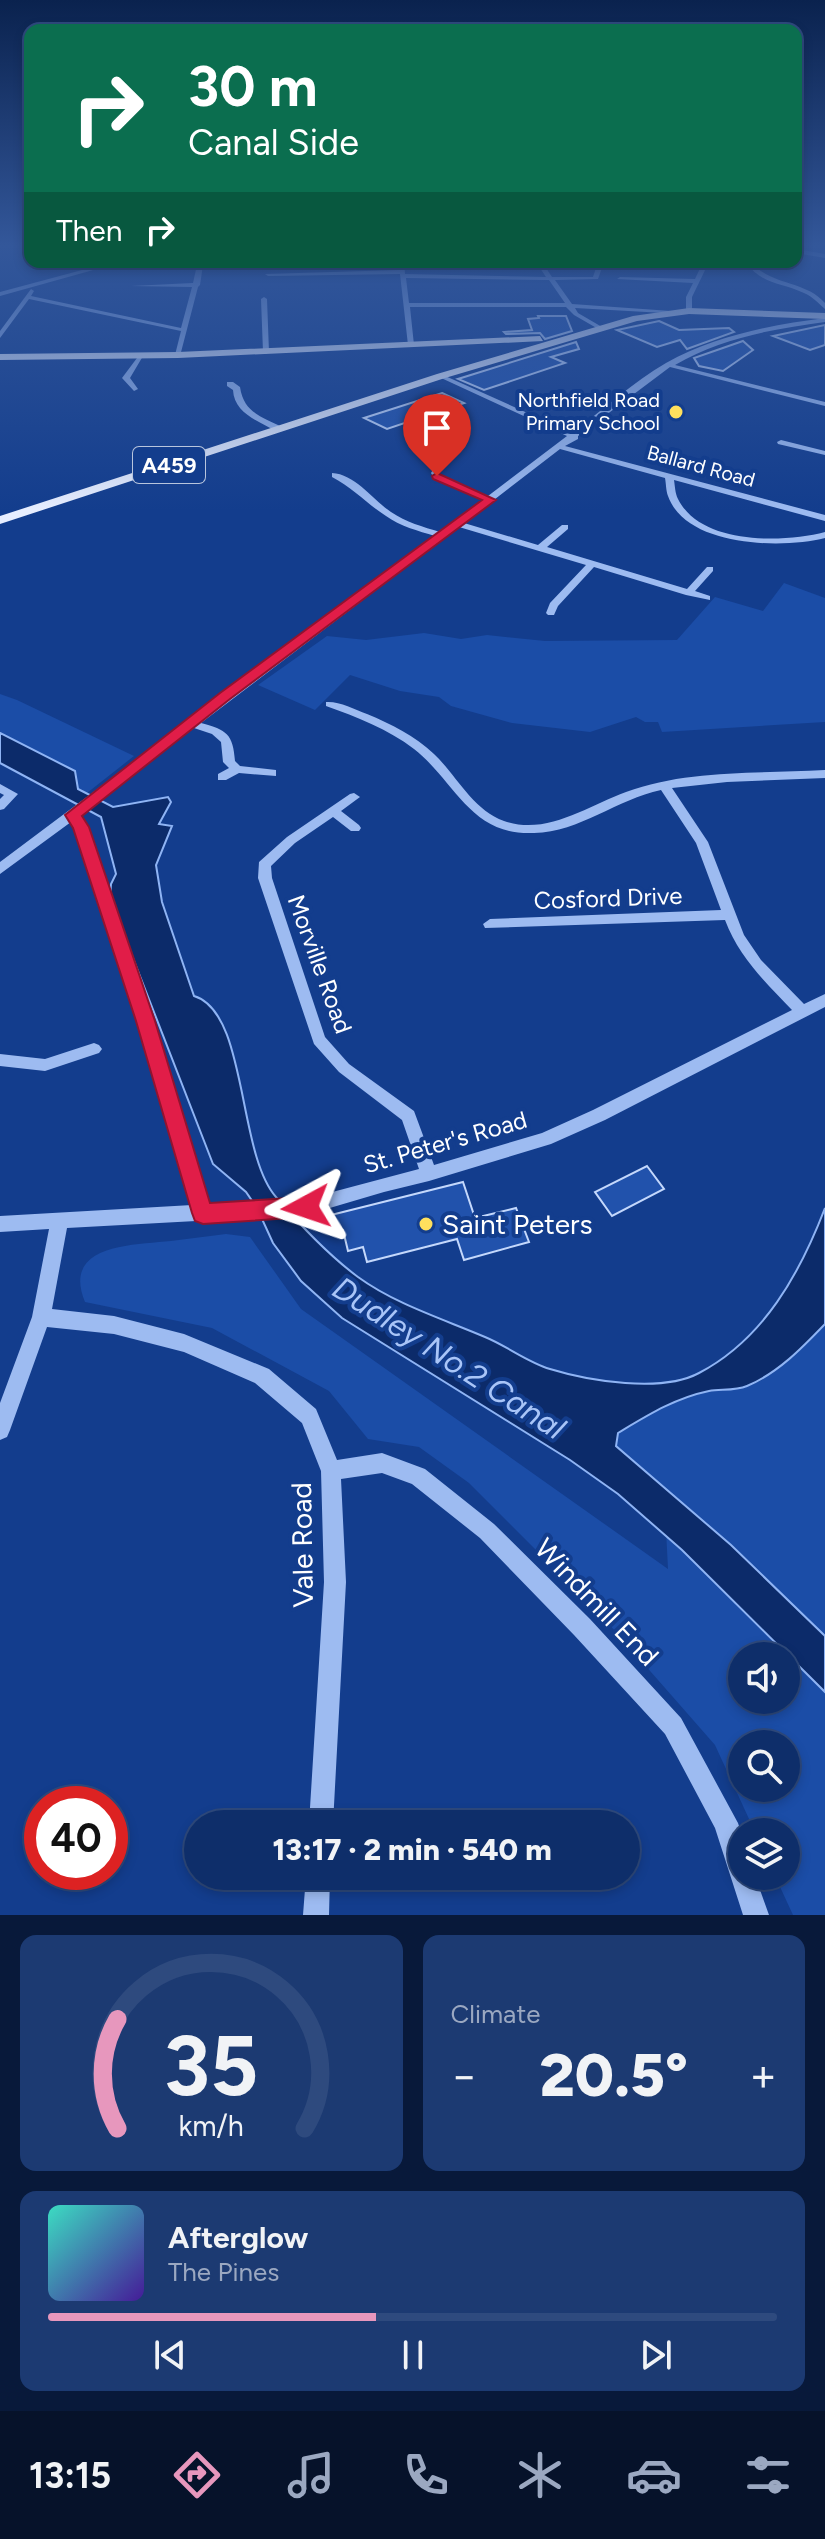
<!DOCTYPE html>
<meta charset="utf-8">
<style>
:root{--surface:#0e2e6a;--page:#1c3a72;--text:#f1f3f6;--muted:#9ba8c1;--line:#2e4a7e;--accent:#e797bd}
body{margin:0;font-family:Figtree,sans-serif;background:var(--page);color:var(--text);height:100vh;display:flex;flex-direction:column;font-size:30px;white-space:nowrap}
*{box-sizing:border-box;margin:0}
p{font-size:26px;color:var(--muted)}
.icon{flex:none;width:44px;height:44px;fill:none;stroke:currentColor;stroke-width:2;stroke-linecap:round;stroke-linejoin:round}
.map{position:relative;height:1915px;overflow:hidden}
.details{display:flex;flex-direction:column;gap:20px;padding:20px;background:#08193a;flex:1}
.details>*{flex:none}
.hud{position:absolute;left:24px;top:24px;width:778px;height:244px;border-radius:16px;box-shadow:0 4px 12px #0003,0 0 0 2px var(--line);background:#0b6e4f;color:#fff;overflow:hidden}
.controls{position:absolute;left:728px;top:1642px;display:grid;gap:16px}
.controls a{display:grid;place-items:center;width:72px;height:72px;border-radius:50%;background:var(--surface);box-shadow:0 4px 12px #0003,0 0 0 2px var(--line);font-size:40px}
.speed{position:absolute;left:24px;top:1786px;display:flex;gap:16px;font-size:40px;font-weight:700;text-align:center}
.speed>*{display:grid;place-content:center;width:104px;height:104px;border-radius:50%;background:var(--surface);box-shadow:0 4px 12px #0003,0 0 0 2px var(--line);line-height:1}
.speed .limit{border:12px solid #d22;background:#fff;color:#111}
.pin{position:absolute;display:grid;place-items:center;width:68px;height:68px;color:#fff;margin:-82px -34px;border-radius:50% 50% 50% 0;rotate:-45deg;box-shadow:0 0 8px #0007}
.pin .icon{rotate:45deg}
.me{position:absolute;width:88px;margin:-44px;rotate:265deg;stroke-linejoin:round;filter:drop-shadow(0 0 6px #0008)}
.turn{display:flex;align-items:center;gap:28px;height:168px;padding:0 32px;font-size:36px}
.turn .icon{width:104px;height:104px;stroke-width:2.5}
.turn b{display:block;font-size:56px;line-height:68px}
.then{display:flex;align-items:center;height:76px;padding:0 32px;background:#0003;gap:16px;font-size:30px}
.big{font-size:60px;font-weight:800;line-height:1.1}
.details .tile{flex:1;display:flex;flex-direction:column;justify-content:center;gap:12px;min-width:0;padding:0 28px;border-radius:16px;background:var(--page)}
.details .dial{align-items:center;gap:0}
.dial svg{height:208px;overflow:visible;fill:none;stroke:var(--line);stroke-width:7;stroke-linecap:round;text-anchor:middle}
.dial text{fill:var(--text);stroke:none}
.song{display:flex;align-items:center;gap:24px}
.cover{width:96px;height:96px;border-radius:12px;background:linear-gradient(135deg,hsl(170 70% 55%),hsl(260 70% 35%))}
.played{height:8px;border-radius:4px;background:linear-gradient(90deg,var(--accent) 45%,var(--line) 45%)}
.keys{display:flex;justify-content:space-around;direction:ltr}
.heat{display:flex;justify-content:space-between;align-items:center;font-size:44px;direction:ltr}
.details .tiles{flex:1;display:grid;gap:20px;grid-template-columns:1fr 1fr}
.tile:last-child{grid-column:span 2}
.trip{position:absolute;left:184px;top:1810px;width:456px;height:80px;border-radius:40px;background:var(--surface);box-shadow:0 4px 12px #0003,0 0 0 2px var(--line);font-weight:800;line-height:80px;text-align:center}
.menu{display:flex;height:128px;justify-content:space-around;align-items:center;background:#06122a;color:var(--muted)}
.menu .icon{width:56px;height:56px}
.menu .on{color:var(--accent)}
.menu b{font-size:36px;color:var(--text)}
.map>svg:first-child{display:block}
</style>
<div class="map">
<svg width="825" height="1915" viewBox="0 0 825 1915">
<rect width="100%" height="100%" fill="#133d8d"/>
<!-- green -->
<path fill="#1b4da7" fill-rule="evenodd" d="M 784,583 L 825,598 L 825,722 L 662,732 L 658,722 L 645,722 L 636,717 L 590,732 L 512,723 L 451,706 L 439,697 L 400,691 L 350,675 L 315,710 L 258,685 L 327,636 L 366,640 L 424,633 L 461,639 L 487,635 L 545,641 L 677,640 L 715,597 L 763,611 Z
M 0,694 L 17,700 L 134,756 L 87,793 L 78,789 L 75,771 L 0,733 Z
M 226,1234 L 250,1237 L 301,1309 L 668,1569 L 664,1490 L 616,1446 L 618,1433 C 648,1415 673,1400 707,1392 C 719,1389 732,1391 743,1388 C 776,1378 803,1348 825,1324 L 825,1915 L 793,1915 L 775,1876 L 786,1876 L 786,1832 L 755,1832 L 715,1745 L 601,1615 L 469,1483 L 419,1447 L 368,1439 L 329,1391 L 212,1328 L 85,1302 C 61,1244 133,1245 171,1241 C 189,1239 208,1236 226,1234 ZM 742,1656 L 786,1656 L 786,1700 L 742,1700 ZM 742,1744 L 786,1744 L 786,1788 L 742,1788 Z"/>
<!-- water -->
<path fill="#0c2b6a" stroke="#8fb4f4" stroke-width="2" d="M 0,733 L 75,771 L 78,789 L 113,807 L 168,797 L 171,802 L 159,824 L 172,826 L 156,865 L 162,902 L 194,996 C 248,1012 237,1153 276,1197 C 301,1226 327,1254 358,1277 C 395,1304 443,1319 485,1337 C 507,1346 527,1362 550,1369 C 589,1381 662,1393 699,1373 C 764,1339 800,1273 825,1208 L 825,1324 C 802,1348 778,1373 747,1386 C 735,1391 721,1389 709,1391 C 675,1398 648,1415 618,1433 L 616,1446 L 731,1545 L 825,1636 L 825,1692 L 682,1550 L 618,1494 L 570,1460 L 342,1318 L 301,1281 L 273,1243 L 257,1208 L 246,1192 L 213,1164 L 110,899 L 111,884 L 116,874 L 101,817 L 0,763 Z"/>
<!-- building -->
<path fill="#2152ac" stroke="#c4d8fc" stroke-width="2" d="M 538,316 L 566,316 L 572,331 L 545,339 L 540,333 L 506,334 L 504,332 L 532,330 L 528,319 L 539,318 Z
M 659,321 L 679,330 L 729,328 L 734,332 L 687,349 L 680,340 L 657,347 L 617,330 Z
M 825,325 L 825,345 L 810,350 L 773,336 Z
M 743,341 L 753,350 L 723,371 L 699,366 L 694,358 Z
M 576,342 L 579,349 L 551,357 L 565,363 L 484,390 L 458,379 Z
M 442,393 L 464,403 L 387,429 L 364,418 Z
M 647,1166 L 664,1189 L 612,1216 L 595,1192 Z
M 463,1182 L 475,1218 L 516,1208 L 529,1242 L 464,1260 L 457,1239 L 367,1262 L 363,1247 L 348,1251 L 343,1230 L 331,1234 L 327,1216 Z"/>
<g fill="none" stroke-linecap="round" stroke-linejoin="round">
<!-- minor -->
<path fill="#9dbbf1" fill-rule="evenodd" d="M 796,249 L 825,254 L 825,258 L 796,253 Z
M 112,262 L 122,262 L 0,296 L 0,292 Z
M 194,262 L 200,262 L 203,265 L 200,285 L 198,287 L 180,356 L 175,355 L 181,331 L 29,299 L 0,338 L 0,331 L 31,289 L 34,291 L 31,296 L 181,328 L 192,287 L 131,286 L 193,283 L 197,265 Z
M 398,262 L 404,262 L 405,274 L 546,277 L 536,262 L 542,262 L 552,277 L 593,277 L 598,262 L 604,262 L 598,279 L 555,280 L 572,304 L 685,312 L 682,314 L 575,308 L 578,313 L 602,327 L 600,330 L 574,315 L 566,307 L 410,307 L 414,345 L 411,347 L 408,345 L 400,274 L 268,276 L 265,274 L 399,270 ZM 406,278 L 549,280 L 565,303 L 409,303 Z
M 703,262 L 709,262 L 692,297 L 692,311 L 689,313 L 686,311 L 686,297 L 693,283 L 617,279 L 620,277 L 695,279 Z
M 745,262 L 751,262 C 771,286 805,280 825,303 L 825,309 C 818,303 813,297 804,293 C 780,282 763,285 745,262 Z
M 264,297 L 267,299 L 269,352 L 266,354 L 263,352 L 261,299 Z
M 825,318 L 825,322 C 773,329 721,338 675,365 L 825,402 L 825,406 L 670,367 L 578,436 L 578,439 L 565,446 L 825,515 L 825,521 L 674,480 C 675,486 675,493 678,499 C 701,545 783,543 825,532 L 825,538 C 782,549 686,547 668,496 C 666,491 666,483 665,478 L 560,449 L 464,523 L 538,545 L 562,525 L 568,525 L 568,529 L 547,547 L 687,589 L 707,567 L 713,567 L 713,571 L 695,591 L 710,596 L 710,600 L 686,595 L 594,567 L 558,606 L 554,615 L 548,615 L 546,613 L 550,603 L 586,565 L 459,527 L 201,723 C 227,730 233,734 235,761 L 240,766 L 276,770 L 276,776 L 239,773 L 226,780 L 218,780 L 218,774 L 229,768 L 223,762 L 221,742 L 212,734 L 194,728 L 79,815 L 87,827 L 153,1021 L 209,1205 L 306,1199 L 419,1169 L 402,1120 L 339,1072 L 314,1044 L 258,878 L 259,862 L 287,837 L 350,794 L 354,793 L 360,797 L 341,811 L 359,825 L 361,828 L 359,831 L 351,831 L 333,817 L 295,843 L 271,866 L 272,878 L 325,1037 L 349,1064 L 414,1111 L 434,1165 L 542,1133 L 593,1110 L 792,1010 C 765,982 739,957 725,920 L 485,928 L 483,924 L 490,919 L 721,910 L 696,843 L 661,790 C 617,799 580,832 534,833 C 470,836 456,782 414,749 C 388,729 357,717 326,706 L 326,702 C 339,701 354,709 367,714 C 391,724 415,736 434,754 C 457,776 473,810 504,821 C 547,836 587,806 626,792 C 688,769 759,774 825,770 L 825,778 L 727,782 L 672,788 L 708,842 L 744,935 L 761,960 L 804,1004 L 825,994 L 825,1007 L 605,1120 L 551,1144 L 429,1181 L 384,1192 L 306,1215 L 67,1228 L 52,1309 L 114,1316 L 184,1334 L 269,1369 L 316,1409 L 337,1460 L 382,1453 L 425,1469 L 494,1524 L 590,1619 L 681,1718 L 738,1823 L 742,1835 L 742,1876 L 755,1876 L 769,1915 L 743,1915 L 715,1828 L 665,1734 L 574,1635 L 480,1538 L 412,1484 L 382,1473 L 341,1479 L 346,1582 L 333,1824 L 309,1824 L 324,1582 L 321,1471 L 302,1423 L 255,1383 L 184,1352 L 114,1334 L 47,1327 L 10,1430 L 7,1437 L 0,1440 L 0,1403 L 32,1317 L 49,1229 L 0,1232 L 0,1216 L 192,1205 L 139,1021 L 75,827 L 71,822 L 0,874 L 0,862 L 435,536 C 418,531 400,526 386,516 C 367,504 352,487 332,477 L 332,473 C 355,474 373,500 391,512 C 406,522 423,527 440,532 L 483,500 L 434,478 L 431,473 L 434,468 L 440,468 L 440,474 L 488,496 L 567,436 L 439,377 L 439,375 L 443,375 L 572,433 C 603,410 633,382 666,363 C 715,336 770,325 825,318 Z
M 140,354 L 143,356 L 130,378 L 138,389 L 134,391 L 122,378 Z
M 227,382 L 233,382 L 240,387 C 244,413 261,416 282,427 L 282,431 L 276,431 C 258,421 234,413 233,390 L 227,386 Z
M 781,440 L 825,451 L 825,455 L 778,444 L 777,442 Z
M 0,784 L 18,794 L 4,809 L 0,810 L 0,799 L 4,795 L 0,793 Z
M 94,1043 L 99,1045 L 102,1049 L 99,1053 L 45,1071 L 0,1066 L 0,1054 L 45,1059 Z
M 306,1876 L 330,1876 L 329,1915 L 303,1915 Z"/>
<!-- major -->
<path fill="#e7eeff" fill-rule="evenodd" d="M 689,308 L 825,313 L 825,319 L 689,314 L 637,321 L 445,378 L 0,524 L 0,516 L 437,374 L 633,316 Z
M 540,336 L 543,341 L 178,358 L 0,360 L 0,354 L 178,352 Z"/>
</g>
<!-- sky -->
<linearGradient id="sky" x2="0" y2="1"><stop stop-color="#0a224e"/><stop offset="0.48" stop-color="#33579a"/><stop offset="1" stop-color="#33579a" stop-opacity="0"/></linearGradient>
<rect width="825" height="511" fill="url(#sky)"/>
<!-- route -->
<path fill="#e11d48" stroke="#92132f" stroke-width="2" d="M 437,473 L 496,500 L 230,699 L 82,816 L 89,827 L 155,1021 L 210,1203 L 306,1197 L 314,1200 L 317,1207 L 314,1214 L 306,1217 L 203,1224 L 195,1221 L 192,1213 L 136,1021 L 73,828 L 65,815 L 220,693 L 482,500 L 433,479 L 432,476 Z"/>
<!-- markers -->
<g fill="#ffe05d" stroke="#133d8d" stroke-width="3">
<circle cx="676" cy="412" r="8"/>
<circle cx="426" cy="1224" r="8"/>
</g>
<g text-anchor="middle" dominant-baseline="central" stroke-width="8" stroke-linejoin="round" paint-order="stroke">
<!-- far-poi labels -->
<g font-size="20" fill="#fff" stroke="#133d8d" text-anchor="end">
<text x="660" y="400">Northfield Road<tspan x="660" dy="23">Primary School</tspan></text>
</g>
<!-- far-street labels -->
<g font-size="20" fill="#fff" stroke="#133d8d">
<text transform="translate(701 466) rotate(15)">Ballard Road</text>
</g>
<!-- shield labels -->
<rect fill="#133d8d" stroke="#b8c5dd" stroke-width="2" x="133" y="447" width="72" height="36" rx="6"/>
<g font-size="22" font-weight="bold" fill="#fff">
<text x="169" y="465">A459</text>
</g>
<!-- street labels -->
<g font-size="24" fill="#fff" stroke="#133d8d">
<text transform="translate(608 898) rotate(-2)">Cosford Drive</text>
<text transform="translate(320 964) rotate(70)">Morville Road</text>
<text transform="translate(445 1142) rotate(-16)">St. Peter's Road</text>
</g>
<!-- near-poi labels -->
<g font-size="28" fill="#fff" stroke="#133d8d" text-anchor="start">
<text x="442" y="1224">Saint Peters</text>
</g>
<!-- near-street labels -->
<g font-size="28" fill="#fff" stroke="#133d8d">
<text transform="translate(302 1545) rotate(-91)">Vale Road</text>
<text transform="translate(597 1602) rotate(46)">Windmill End</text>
</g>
<!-- near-water labels -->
<g font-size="32" font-style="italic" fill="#a9c5f8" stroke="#133d8d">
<text transform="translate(449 1358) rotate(33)">Dudley No.2 Canal</text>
</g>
</g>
</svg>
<div class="controls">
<a><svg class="icon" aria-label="sound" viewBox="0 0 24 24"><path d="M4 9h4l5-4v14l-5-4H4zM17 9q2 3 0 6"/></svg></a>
<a><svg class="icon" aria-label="search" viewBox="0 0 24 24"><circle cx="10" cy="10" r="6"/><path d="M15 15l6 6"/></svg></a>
<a><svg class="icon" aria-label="layers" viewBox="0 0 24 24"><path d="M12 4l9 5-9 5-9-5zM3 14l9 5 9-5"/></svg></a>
</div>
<div class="speed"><div class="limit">40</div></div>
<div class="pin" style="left:437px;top:476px;background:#d93025"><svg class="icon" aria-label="arrive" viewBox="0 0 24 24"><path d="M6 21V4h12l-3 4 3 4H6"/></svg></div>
<svg class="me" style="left:306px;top:1207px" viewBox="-20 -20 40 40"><path d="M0-17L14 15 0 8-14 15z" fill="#e11d48" stroke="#fff" stroke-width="4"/></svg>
<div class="trip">13:17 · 2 min · 540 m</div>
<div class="hud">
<div class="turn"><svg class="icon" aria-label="right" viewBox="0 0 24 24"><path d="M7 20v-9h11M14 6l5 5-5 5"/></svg><div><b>30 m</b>Canal Side</div></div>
<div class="then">Then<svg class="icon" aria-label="right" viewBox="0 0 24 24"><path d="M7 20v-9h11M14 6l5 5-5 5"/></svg></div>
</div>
</div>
<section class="details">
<div class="tiles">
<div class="tile dial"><svg viewBox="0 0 100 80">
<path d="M14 69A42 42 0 1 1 86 69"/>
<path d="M14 69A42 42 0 0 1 14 27" stroke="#e797bd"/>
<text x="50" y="56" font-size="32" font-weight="700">35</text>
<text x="50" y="72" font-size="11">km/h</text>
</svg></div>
<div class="tile"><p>Climate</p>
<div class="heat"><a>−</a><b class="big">20.5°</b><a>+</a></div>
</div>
<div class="tile">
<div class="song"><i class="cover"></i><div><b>Afterglow</b><p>The Pines</p></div></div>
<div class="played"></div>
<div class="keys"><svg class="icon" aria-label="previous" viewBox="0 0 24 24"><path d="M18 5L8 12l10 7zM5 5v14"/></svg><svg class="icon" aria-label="pause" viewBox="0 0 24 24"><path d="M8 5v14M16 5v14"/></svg><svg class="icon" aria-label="next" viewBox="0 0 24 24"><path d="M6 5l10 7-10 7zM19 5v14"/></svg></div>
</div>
</div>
</section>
<nav class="menu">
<b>13:15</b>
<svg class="icon on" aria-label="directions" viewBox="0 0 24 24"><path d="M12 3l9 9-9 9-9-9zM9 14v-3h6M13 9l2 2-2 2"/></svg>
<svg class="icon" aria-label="music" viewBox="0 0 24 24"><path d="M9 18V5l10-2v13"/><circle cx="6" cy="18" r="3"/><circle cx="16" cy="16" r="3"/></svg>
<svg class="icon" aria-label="phone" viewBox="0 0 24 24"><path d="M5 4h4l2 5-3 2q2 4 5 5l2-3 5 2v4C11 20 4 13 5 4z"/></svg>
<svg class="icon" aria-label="climate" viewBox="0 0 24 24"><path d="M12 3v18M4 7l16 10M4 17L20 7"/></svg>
<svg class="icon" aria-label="car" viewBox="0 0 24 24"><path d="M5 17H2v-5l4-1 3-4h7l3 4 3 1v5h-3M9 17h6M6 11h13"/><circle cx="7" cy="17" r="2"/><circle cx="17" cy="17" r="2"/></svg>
<svg class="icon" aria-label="filters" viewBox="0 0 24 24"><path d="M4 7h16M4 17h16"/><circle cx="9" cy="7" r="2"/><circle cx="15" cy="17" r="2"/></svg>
</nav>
